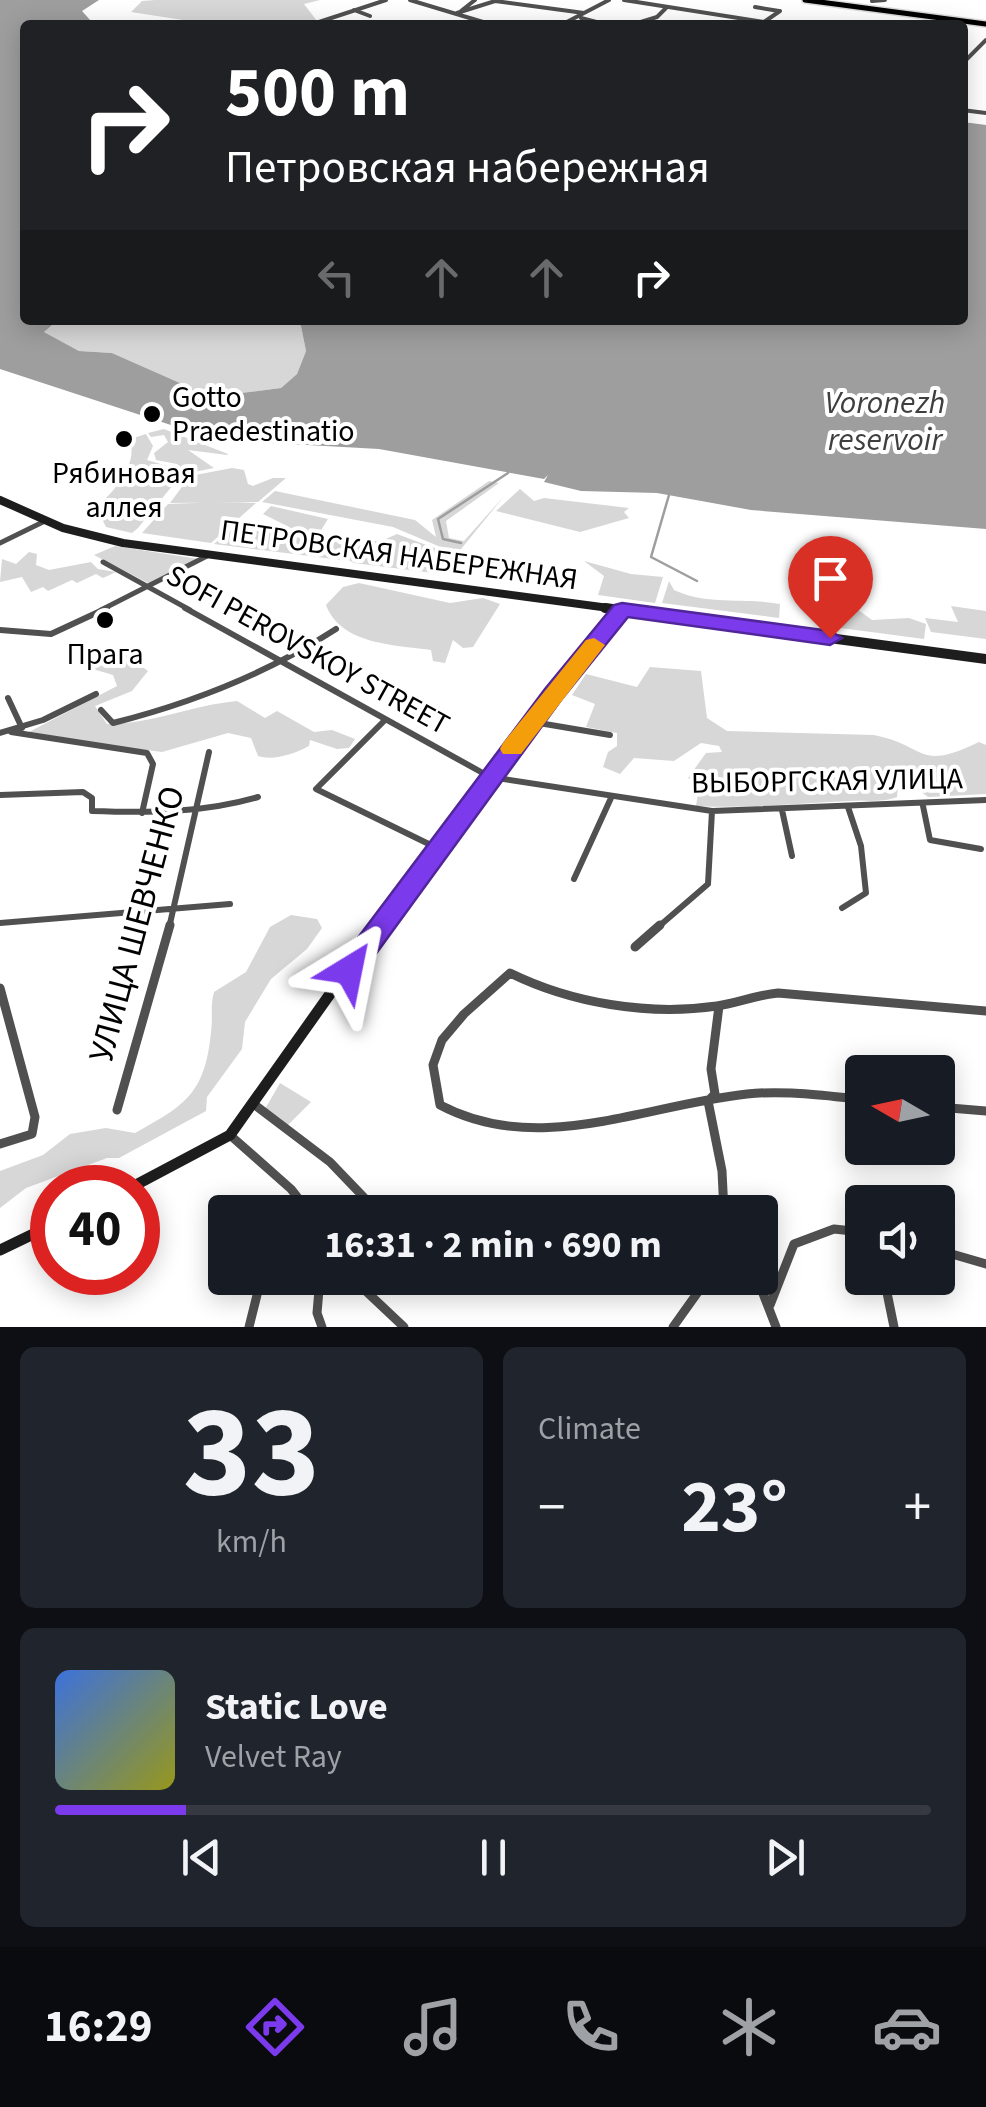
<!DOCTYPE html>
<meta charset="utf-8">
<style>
:root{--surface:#171b24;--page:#20242c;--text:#f1f3f6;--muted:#9ea1a6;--line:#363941;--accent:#7c3aed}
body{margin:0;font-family:"Source Sans 3",sans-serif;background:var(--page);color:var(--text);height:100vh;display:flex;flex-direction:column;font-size:38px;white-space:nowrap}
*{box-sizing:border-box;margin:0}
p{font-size:32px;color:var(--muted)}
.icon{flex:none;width:55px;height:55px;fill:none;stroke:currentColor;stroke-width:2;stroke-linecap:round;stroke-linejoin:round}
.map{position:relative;height:1327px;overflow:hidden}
.side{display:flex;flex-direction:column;gap:20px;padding:20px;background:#0d0f14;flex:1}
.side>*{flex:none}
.top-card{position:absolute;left:20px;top:20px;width:948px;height:305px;border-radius:10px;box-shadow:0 5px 25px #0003;background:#202124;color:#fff;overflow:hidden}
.needle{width:65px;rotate:279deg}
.controls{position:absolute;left:845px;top:1055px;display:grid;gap:20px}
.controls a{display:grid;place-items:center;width:110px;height:110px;border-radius:10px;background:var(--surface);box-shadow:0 5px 25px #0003;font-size:50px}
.speed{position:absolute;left:30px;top:1165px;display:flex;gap:20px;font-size:50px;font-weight:700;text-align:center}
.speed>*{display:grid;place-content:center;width:130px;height:130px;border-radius:50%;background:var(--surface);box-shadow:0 5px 25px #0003;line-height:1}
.speed .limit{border:15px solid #d22;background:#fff;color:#111}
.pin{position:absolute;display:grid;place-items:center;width:85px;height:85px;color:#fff;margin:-102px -42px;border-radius:50% 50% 50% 0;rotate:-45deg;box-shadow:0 0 10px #0007}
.pin .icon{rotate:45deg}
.me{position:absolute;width:110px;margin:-55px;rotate:35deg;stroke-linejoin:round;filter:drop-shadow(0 0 8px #0008)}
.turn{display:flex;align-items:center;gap:35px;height:210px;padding:0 40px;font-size:45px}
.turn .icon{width:130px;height:130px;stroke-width:2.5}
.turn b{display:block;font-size:70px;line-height:85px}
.lanes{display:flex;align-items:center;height:95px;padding:0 40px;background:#0003;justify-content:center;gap:50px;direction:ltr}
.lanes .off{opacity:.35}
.big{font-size:75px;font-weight:700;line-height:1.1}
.side .tile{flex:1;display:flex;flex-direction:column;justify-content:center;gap:15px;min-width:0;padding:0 35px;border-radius:15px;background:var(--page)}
.side .dial{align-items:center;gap:0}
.dial b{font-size:130px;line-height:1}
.song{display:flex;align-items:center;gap:30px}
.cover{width:120px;height:120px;border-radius:15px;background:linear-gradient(135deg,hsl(220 70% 55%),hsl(60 70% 35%))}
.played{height:10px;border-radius:5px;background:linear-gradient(90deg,var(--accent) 15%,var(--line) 15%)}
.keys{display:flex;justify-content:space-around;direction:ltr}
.heat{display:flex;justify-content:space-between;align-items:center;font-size:55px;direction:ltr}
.side .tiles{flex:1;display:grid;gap:20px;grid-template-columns:1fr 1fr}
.tile:last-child{grid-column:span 2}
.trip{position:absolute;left:208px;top:1195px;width:570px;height:100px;border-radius:10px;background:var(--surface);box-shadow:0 5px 25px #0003;font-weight:700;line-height:100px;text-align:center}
.tab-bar{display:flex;height:160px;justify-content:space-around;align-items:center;background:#090b0e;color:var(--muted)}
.tab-bar .icon{width:70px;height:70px}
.tab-bar .on{color:var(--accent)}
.tab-bar b{font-size:45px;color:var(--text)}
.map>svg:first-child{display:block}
</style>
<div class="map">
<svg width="986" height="1327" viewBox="0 0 986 1327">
<rect width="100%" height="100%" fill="#fff"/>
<!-- green -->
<path fill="#d7d7d7" d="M 155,0 L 320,0 L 304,4 L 317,21 L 305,25 L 183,20 L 131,12 L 142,1 Z
M 58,320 L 294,320 L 301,326 L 306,351 L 297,374 L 281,388 L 241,393 L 198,391 L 112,353 L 79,351 L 44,332 Z
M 164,429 L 228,454 L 227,455 L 188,450 L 214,468 L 189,473 L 177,464 L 156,460 L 154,453 L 168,442 L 164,435 L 151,437 L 148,433 Z
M 146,434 L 153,446 L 147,460 L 177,469 L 174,472 L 181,475 L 138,528 L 132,533 L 106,527 L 96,507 C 115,491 138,465 130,439 Z
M 232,468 L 244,470 L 248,484 L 253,486 L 273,478 L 286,478 L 258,502 L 170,503 L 190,476 Z
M 489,481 L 499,483 L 446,521 L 449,538 L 464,541 L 505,495 L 457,554 L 393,527 L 262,502 L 275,491 L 415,520 L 436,537 L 432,520 Z
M 520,489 L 534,501 L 544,498 L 629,508 L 624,512 L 629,518 L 580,532 L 496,511 Z
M 222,502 L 256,503 L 211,543 L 142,533 L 168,504 Z
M 271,506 L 328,519 L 315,540 L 263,514 Z
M 255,525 L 275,525 L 341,560 L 214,544 L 231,530 Z
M 397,534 L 456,556 L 441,574 L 354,563 L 330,550 L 332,541 L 381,541 Z
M 115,546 L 199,559 L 150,584 L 94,555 Z
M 29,552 L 37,554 L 36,565 L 49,570 L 91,562 L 98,569 L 116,572 L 103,578 L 96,574 L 77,583 L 72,580 L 48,591 L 43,587 L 31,592 L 22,577 L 0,582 L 2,559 L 16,564 Z
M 584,561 L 631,574 L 663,577 L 655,603 L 598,595 L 604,576 Z
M 669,581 L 674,590 C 708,606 743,597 780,604 L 779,618 L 662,603 Z
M 359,583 L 450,603 L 483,598 L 500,604 L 473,647 L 463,648 L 453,640 L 445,663 L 433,661 L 431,650 C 396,645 341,645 326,605 L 343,587 Z
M 833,602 L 850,604 L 872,620 L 909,618 L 926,624 L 924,639 L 833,627 Z
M 951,606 L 986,611 L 986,639 L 931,632 L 925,618 L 958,622 Z
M 80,645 L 111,659 L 122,652 L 148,671 L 132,691 L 95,706 L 107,724 C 152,724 193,705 237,701 L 265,718 L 277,711 L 314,732 L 332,730 L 355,739 L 349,748 L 337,749 L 310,740 L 309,746 C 294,754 273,761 258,756 L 251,738 L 228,733 L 162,752 L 34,736 L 29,732 L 117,686 L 113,675 L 96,670 L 90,657 L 75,647 Z
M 650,667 L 701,671 L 707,718 L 727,731 L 874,735 C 928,746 917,772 979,742 L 986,745 L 986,794 L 928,797 L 916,788 L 898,786 L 897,797 C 880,803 869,800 851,801 C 799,803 748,809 696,806 L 699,786 L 688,778 L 706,753 L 722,752 L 719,746 L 701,743 L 674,761 L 634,758 L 620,774 L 603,767 L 608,752 L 617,746 L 617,733 L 586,727 L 595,704 L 572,695 L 586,674 L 637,687 Z
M 291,915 L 317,919 L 322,928 L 307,949 L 271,979 L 245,1022 L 242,1049 L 207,1097 L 206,1111 L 119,1158 L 107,1158 L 26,1188 L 0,1208 L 0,1171 L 43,1155 L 70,1134 L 106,1128 L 135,1133 C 186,1105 205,1093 211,1032 C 213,1018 210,1006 214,992 L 246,972 L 270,927 Z
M 280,1083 L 311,1102 L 288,1125 L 265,1109 Z"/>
<!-- water -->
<path fill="#9e9e9e" d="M 0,0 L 99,0 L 82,11 L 91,21 L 120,25 L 25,25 L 25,320 L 58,320 L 44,332 L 79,351 L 112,353 L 198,391 L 241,393 L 281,388 L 297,374 L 306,351 L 301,326 L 294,320 L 962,320 L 963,122 L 986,125 L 986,529 L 751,510 L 657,493 L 581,491 L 544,482 L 548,475 L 544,479 L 379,449 L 254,442 L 180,428 L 0,369 Z"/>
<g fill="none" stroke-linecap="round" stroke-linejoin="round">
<!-- stream -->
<path stroke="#9e9e9e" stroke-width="2.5" d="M 669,495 L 651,557 L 697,581
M 461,543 L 443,539 L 438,519 L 508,473"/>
<defs>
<path id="primary" d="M 805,0 L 986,24"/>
</defs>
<!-- primary casing -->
<use href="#primary" stroke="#dbdbdb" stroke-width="8"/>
<!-- street-far3 -->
<path stroke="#505050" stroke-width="4" d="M 410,0 L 493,25
M 624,0 L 764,22 L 780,11
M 872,1 L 885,0
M 755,7 L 779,11
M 354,10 L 370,16
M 461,11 L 475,0
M 457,13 L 495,1 L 584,13
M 581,18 L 608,25
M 322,25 L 316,23 L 386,0
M 561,25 L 609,0
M 631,25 L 657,17 L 666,8
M 962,64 L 986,40
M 962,110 L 986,113"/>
<!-- street-far2 -->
<path stroke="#505050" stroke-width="5" d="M 0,543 L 45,521
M 103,562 L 190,610
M 101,610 L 209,555"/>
<!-- street-far1 -->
<path stroke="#505050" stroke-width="6" d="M 185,608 L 490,777 L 712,811 L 986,800
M 0,630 L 51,634 L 107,608
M 8,698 L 22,728
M 101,710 L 113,723 C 192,703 268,673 336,629
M 384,721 L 316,789 L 437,848
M 533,722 L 610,735
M 11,732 L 147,753 L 153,764 L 142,813
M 0,733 L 43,720 L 96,694
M 0,795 L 83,792 L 92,798 L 92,811 C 149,813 203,813 258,797
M 923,806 L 930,840 L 981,849
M 782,810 L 792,856
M 574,879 L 611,798
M 842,908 L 866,893 L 861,846 L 848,807
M 0,923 L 230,904
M 169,928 L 209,752
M 657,928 L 708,884 L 712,811"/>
<!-- street -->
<path stroke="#505050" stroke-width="9" d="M 635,947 L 660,925
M 0,988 L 35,1117 L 32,1134 L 0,1144
M 719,1006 L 711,1069 L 715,1094 L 708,1101 L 722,1171 L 724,1212
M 862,1099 C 824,1096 785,1090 747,1094 C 644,1105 538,1157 440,1105 L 433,1065 L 442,1040 L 464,1014 L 510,973 C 571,1003 648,1016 717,1006 C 738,1003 756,995 778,993 L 986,1011
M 255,1105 L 330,1162 L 378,1212
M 938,1107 L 986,1111
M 117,1110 L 170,925
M 231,1136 L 291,1189 L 309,1212
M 938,1250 L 986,1264
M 320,1278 L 317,1313 L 322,1327
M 352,1278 L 404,1327
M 757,1278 L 776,1327
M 884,1278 L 894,1327
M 770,1305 L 794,1244 L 834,1229 L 862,1232
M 249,1327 L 257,1295
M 673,1327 L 708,1278"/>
<!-- secondary-far2 -->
<path stroke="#1d1d1d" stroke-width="8" d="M 0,500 L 63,528 L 123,543 L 624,610"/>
<!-- secondary-far1 -->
<path stroke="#1d1d1d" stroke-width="10" d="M 605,608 L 986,659
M 378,928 L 622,610"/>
<!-- secondary -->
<path stroke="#1d1d1d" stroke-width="11" d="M 130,1188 L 230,1135 L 379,925
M 0,1250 L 52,1225"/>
<!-- primary -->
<use href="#primary" stroke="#000" stroke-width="5"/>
</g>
<!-- route -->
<path fill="#7c3aed" stroke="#51269a" stroke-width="2.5" d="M 622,603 L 830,631 L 842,638 L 830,645 L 628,617 L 561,700 L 359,977 L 339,977 L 335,970 L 339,963 L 545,689 L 614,605 Z"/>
<!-- slow -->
<path fill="#f59e0b" d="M 594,638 L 605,645 L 521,754 L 503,754 L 500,749 L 503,743 L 586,640 Z"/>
<!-- markers -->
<g fill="#000" stroke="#fff" stroke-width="4">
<circle cx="152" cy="414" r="10"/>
<circle cx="124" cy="439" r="10"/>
<circle cx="105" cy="620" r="10"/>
</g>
<g text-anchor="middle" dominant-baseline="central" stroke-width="8" stroke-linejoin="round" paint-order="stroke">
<!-- poi labels -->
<g font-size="30" fill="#000" stroke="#fff">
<text x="172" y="397" text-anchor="start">Gotto<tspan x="172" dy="34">Praedestinatio</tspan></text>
<text x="124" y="473">Рябиновая<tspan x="124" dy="34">аллея</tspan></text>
<text x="105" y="654">Прага</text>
</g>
<!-- street labels -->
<g font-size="30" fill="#000" stroke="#fff">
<text transform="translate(399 555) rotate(8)">ПЕТРОВСКАЯ НАБЕРЕЖНАЯ</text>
<text transform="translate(308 650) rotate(29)">SOFI PEROVSKOY STREET</text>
<text transform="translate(827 781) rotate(-1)">ВЫБОРГСКАЯ УЛИЦА</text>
</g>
<!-- water labels -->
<g font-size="32" font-style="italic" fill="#3f3f3f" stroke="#fff">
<text x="885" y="403">Voronezh<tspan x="885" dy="37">reservoir</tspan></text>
</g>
<!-- near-street labels -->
<g font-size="35" fill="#000" stroke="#fff">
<text transform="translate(137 924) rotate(-75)">УЛИЦА ШЕВЧЕНКО</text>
</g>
</g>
</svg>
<div class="controls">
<a><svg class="needle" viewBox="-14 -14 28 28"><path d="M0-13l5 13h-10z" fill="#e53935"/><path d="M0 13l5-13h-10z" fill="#9ea1a6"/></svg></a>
<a><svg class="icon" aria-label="sound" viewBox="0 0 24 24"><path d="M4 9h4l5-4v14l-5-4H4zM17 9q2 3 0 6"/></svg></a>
</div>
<div class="speed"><div class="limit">40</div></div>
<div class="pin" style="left:830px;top:638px;background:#d93025"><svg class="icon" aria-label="arrive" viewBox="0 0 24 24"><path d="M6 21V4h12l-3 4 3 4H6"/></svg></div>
<svg class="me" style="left:349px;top:970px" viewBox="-20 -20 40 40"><path d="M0-17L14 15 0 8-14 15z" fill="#7c3aed" stroke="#fff" stroke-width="4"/></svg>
<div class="trip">16:31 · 2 min · 690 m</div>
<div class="top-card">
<div class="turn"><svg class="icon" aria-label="right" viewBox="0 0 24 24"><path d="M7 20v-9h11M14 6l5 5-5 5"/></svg><div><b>500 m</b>Петровская набережная</div></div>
<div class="lanes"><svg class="icon off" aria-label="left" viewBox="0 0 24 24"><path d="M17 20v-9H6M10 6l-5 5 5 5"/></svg><svg class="icon off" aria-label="ahead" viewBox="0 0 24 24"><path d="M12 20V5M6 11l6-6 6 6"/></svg><svg class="icon off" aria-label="ahead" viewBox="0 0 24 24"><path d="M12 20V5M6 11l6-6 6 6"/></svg><svg class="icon" aria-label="right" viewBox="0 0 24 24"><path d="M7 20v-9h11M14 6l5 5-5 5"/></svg></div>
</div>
</div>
<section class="side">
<div class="tiles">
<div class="tile dial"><b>33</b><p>km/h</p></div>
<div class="tile"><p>Climate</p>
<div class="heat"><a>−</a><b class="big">23°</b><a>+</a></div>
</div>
<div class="tile">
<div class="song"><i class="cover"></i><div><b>Static Love</b><p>Velvet Ray</p></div></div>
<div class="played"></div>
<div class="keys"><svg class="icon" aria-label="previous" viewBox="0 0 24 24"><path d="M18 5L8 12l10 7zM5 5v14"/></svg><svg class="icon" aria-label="pause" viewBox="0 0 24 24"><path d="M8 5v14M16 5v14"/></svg><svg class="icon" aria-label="next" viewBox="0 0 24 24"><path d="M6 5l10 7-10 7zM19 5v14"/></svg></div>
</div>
</div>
</section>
<nav class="tab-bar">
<b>16:29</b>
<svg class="icon on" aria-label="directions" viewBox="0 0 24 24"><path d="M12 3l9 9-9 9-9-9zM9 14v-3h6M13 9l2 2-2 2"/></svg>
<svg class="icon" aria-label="music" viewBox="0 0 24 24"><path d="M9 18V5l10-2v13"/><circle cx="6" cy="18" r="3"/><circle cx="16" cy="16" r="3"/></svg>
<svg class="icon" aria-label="phone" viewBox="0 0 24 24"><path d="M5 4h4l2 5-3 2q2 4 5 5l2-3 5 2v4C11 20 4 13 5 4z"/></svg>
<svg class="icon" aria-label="climate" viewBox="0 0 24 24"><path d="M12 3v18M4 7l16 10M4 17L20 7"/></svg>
<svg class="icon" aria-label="car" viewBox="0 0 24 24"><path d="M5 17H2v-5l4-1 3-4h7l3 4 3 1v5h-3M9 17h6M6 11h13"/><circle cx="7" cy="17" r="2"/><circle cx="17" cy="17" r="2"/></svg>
</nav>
